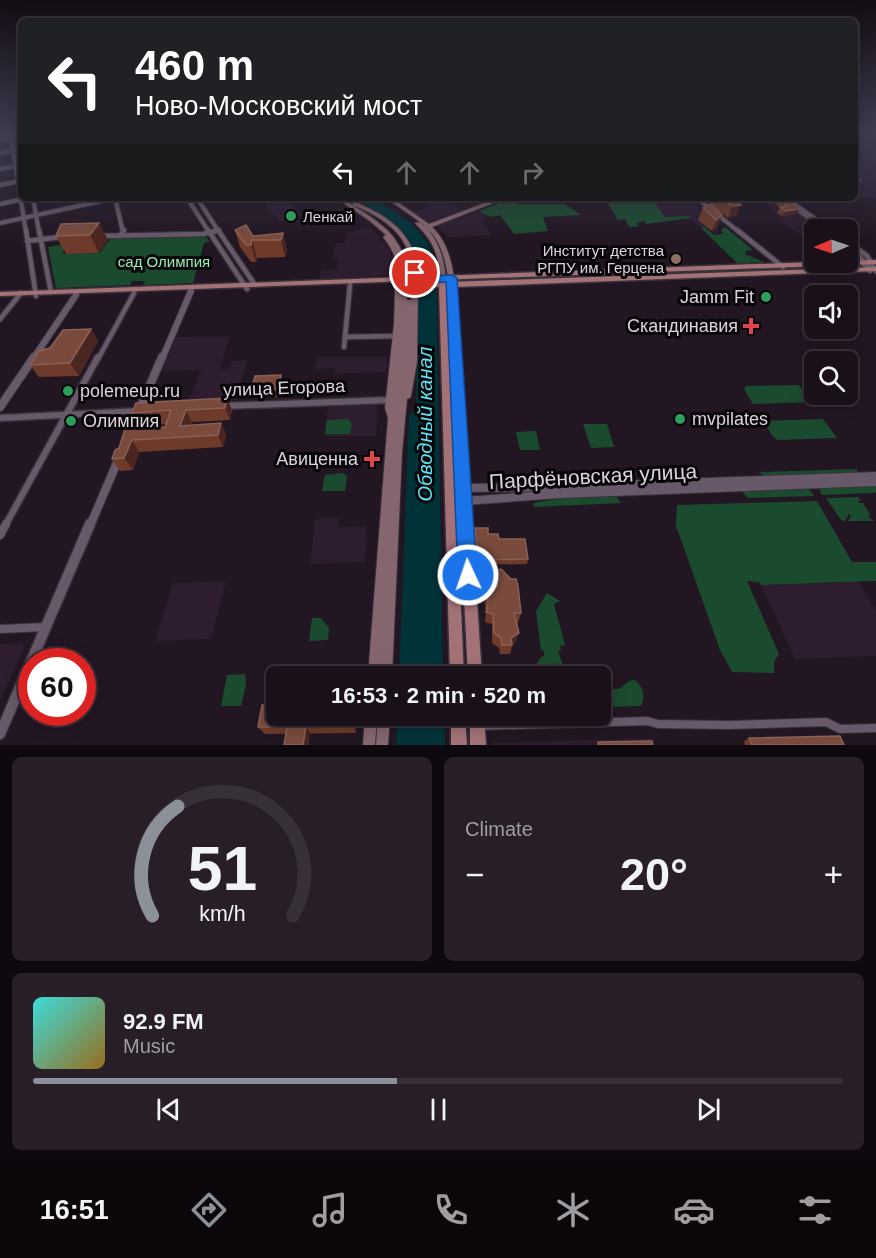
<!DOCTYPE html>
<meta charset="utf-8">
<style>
:root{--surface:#1a101a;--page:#271e27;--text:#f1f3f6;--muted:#9f9da2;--line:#383039;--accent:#8c9099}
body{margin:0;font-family:Helvetica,sans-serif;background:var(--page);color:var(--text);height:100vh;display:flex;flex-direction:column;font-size:22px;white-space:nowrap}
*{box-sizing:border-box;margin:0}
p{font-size:20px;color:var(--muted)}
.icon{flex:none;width:33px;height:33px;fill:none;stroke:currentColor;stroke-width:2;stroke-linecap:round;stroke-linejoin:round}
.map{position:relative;height:745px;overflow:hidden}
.sheet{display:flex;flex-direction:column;gap:12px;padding:12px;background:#0e090e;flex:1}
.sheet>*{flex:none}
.guide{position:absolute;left:18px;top:18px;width:840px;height:183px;border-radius:9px;box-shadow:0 3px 15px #0003,0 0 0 2px var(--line);background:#202124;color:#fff;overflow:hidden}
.needle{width:39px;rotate:268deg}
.tools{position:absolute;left:804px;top:219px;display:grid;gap:12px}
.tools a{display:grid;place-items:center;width:54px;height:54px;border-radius:9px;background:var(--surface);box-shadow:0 3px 15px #0003,0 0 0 2px var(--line);font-size:30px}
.speed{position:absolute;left:18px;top:648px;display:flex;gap:12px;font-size:30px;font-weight:700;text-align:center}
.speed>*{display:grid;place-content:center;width:78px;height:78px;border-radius:50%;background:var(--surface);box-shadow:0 3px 15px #0003,0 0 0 2px var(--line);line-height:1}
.speed .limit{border:9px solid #d22;background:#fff;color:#111}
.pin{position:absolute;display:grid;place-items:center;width:51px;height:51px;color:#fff;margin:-26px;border:3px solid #fff;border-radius:50%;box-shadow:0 2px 6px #0007}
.me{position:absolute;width:66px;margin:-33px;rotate:357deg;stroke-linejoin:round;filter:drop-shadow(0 0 4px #0008)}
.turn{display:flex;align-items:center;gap:21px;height:126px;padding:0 18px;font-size:27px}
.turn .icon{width:78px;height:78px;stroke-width:2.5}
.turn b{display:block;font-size:42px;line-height:51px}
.lanes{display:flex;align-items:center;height:57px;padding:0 18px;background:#0003;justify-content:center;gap:30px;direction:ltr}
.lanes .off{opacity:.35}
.big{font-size:45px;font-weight:700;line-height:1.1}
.sheet .card{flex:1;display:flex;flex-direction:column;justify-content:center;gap:9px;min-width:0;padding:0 21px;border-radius:9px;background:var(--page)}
.sheet .dial{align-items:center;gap:0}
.dial svg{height:156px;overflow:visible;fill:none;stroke:var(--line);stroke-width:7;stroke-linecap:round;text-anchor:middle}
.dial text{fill:var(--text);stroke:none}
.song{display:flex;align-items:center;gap:18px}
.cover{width:72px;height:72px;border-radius:9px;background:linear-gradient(135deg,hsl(180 70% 55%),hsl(40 70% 35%))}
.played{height:6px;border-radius:3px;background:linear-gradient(90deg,var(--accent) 45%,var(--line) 45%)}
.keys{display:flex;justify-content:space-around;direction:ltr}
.heat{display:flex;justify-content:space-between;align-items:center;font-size:33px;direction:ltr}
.sheet .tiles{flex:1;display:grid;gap:12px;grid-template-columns:1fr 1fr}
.card:last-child{grid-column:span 2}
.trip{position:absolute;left:266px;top:666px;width:345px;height:60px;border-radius:9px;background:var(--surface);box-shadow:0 3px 15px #0003,0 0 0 2px var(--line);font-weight:700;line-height:60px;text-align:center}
.tab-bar{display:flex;height:96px;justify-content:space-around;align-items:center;background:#0a060a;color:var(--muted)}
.tab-bar .icon{width:42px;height:42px}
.tab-bar .selected{color:var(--accent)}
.tab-bar b{font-size:27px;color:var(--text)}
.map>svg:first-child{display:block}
</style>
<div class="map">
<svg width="876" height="745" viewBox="0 0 876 745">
<rect width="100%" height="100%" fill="#221623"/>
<!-- built -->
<path fill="#2d1d2f" d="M 855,134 L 876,134 L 876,198 L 855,198 Z
M 433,198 L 444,198 L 462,211 L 429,222 L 413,212 L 428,207 L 426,204 L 438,200 Z
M 690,198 L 722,224 L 718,224 L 717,233 L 714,233 L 706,227 L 701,228 L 688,216 L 665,217 L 655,203 Z
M 762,198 L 778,198 L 823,229 L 814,230 L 814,234 L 802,236 L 785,224 Z
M 287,200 L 302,215 L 295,217 L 298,219 L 280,222 L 265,205 Z
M 344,208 L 356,217 L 339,224 L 327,224 L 327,221 L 316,222 L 313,216 Z
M 479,211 L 487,216 L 482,222 L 492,235 L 448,238 L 438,226 Z
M 370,227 L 389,248 L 393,261 L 393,275 L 320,279 L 321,270 L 337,269 L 338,259 L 333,259 L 336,243 L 344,243 L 347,233 Z
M 230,336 L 220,369 L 230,368 L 232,361 L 247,360 L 237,400 L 188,402 L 201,370 L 162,371 L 176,337 Z
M 317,357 L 387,357 L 386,372 L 335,374 L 335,368 L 315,369 Z
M 378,405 L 376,436 L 324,436 L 328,407 Z
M 335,517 L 338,519 L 339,527 L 367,526 L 365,562 L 310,564 L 315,519 Z
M 226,581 L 211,639 L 155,641 L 173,583 Z
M 859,582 L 876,611 L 876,656 L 795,659 L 761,585 Z
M 22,643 L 25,647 L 0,701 L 0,644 Z
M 651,738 L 653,745 L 494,745 L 494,743 Z"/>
<!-- green -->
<path fill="#1b4b2e" d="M 507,200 L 518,204 L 565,204 L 581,215 L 543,217 L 548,231 L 514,234 L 500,215 L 491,217 L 479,211 Z
M 650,201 L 655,203 L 665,217 L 689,216 L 691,218 L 646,224 L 644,221 L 636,223 L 640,226 L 629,227 L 625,219 L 618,220 L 607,202 Z
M 725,227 L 753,250 L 746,251 L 745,254 L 764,262 L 737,263 L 701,228 L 705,227 L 714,235 L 723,234 L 721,230 Z
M 205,236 L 210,241 L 204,243 L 193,283 L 143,285 L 145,281 L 132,281 L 130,285 L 56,288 L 48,247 L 65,244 L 63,254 L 100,253 L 111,238 Z
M 799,385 L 811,402 L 753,404 L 744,389 L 746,386 Z
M 348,419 L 352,424 L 350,434 L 325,434 L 327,420 Z
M 823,419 L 837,438 L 778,440 L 773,437 L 763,421 Z
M 583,424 L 607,424 L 614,447 L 591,448 Z
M 536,431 L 540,450 L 520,450 L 516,432 Z
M 857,469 L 857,472 L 764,476 L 759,472 Z
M 343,473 L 347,476 L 345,491 L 322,491 L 325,475 Z
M 876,486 L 876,492 L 873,493 L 822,495 L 819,488 Z
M 808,488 L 814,496 L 748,498 L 741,491 Z
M 616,496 L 621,503 L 534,507 L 533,503 L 562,498 Z
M 858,497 L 861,501 L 858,501 L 859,503 L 863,503 L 871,516 L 866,515 L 874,521 L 848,521 L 851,516 L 849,514 L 845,521 L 841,520 L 826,498 Z
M 817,501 L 852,562 L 876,562 L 876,581 L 761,585 L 759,582 L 747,581 L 779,654 L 774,662 L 774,673 L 732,672 L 720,650 L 679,534 L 676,527 L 677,505 Z
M 547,593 L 560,601 L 554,604 L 565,645 L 560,646 L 561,651 L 558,651 L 564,668 L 550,676 L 519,676 L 519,668 L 535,667 L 541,657 L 544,656 L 544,651 L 541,650 L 536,611 Z
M 312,618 L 321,618 L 329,628 L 328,640 L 309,641 Z
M 245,674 L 246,685 L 241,706 L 221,706 L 227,675 Z
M 634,680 C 643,685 646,697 641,706 L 600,707 L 600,690 L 619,689 L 629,681 Z"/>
<!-- water -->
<path fill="#003338" d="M 355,198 L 373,198 L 411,223 L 428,243 L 436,265 L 443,676 L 399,676 L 409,415 L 416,410 L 417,258 C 407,228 380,215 355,198 Z
M 397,716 L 444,716 L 445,745 L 396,745 Z"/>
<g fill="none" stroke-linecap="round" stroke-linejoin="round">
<!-- secondary-tunnel -->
<path stroke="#3e323f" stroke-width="6" stroke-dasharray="6 3" stroke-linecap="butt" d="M 404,291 L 405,272"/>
<defs>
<path id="minor-far3" d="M 13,136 L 11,137 L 26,232
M 0,153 L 21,149
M 0,169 L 21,165
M 0,185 L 19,181
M 33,198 L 39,232
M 115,198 L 123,232
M 187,198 L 209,232
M 197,198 L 219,232
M 697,198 L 739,232
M 788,200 L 831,230
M 0,204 L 27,198
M 0,223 L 115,198
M 213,232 L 219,230"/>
<path id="minor-far2" d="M 26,230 L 36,296
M 39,230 L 51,292
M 208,230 L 247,289
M 218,230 L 255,285
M 737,230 L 783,267
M 101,236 L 203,234 L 219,230
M 120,236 L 124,230
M 27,241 L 61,237
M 848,241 L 867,256 L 876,271
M 0,319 L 21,293
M 345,337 L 396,336
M 344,347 L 350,285
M 98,359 L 134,293"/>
<path id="minor-far1" d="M 224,406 L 390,400
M 0,418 L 140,411
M 5,526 L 98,357"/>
<path id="minor" d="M 0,535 L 6,524
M 0,629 L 46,627
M 479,726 L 647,721 L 658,724 L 729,725 L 826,722 L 840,729 L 876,728"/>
<path id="tertiary-far3" d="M 0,139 L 21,135
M 782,198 L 826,230"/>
<path id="tertiary-far2" d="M 848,244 L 870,270
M 33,359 L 76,295
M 162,359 L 191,291"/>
<path id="tertiary-far1" d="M 0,407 L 34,357
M 128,436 L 162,357
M 451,495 L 464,488 L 561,487 L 876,476
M 451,495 L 464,501 L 560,494 L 876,482
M 90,526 L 119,458"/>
<path id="tertiary" d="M 0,734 L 90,524"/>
<path id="secondary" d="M 336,198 L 342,198 C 374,220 401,230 408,272 L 405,274 L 402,272 L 398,281 L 396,282 L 393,280 C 401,264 393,250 383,237 L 386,235 L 370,221 Z
M 386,198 L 392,198 L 429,224 L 498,198 L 506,198 L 432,227 C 448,242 452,263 455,284 L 452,286 L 449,284 C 446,264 443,243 427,228 C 441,245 445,263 446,284 L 443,286 L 440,284 C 439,255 435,243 415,223 L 420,222 L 425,226 L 423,224 Z
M 353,203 L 357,203 C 389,216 415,235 418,272 L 430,278 L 430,280 L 426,280 L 413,274 C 411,267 411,258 408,251 C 399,227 375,214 353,205 Z
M 396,282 L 399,284 L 401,291 L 404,289 L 407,291 L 407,300 L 411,300 L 413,289 L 423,283 L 426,285 L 418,291 L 417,362 L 411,396 L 410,398 L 407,399 L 402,453 L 392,676 L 380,676 L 387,568 L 380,676 L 368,676 L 388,418 L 385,408 L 394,324 L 395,292 L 393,284 Z
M 365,716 L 377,716 L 375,745 L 363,745 Z
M 378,716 L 390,716 L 388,745 L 376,745 Z"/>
<path id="primary" d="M 876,260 L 876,264 L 0,296 L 0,292 L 814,262 L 848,262 L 848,261 Z
M 876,267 L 876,271 L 456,287 L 482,676 L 468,676 L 448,287 L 447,287 L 464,676 L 450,676 L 439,287 L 423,287 L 419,285 L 420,283 Z
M 451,716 L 465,716 L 467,745 L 451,745 Z
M 470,716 L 484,716 L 486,745 L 470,745 Z"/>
</defs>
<!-- minor-far3 casing -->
<use href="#minor-far3" stroke="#39313a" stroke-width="6"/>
<!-- minor-far2 casing -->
<use href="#minor-far2" stroke="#39313a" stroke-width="7"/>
<!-- minor-far1 casing -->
<use href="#minor-far1" stroke="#39313a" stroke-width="9"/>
<!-- minor casing -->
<use href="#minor" stroke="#39313a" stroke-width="10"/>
<!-- tertiary-far3 casing -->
<use href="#tertiary-far3" stroke="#39313a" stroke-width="7"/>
<!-- tertiary-far2 casing -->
<use href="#tertiary-far2" stroke="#39313a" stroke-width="8"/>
<!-- tertiary-far1 casing -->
<use href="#tertiary-far1" stroke="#39313a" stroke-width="10"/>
<!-- tertiary casing -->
<use href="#tertiary" stroke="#39313a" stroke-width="13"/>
<!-- secondary casing -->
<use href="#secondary" stroke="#39313a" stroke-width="2"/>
<!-- primary casing -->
<use href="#primary" stroke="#39313a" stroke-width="3"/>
<!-- minor-far3 -->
<use href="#minor-far3" stroke="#675969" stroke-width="4"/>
<!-- minor-far2 -->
<use href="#minor-far2" stroke="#675969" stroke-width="4.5"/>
<!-- minor-far1 -->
<use href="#minor-far1" stroke="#675969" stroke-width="6"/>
<!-- minor -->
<use href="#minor" stroke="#675969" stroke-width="8"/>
<!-- tertiary-far3 -->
<use href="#tertiary-far3" stroke="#675969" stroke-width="4.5"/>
<!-- tertiary-far2 -->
<use href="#tertiary-far2" stroke="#675969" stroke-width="6"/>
<!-- tertiary-far1 -->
<use href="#tertiary-far1" stroke="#675969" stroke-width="8"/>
<!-- tertiary -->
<use href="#tertiary" stroke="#675969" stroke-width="10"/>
<!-- secondary -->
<use href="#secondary" fill="#85666f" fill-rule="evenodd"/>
<!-- primary -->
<use href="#primary" fill="#a37276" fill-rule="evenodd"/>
</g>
<!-- wall -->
<path fill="#6e3b2a" d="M 704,198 L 732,198 L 741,205 L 736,216 L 728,218 L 712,205 L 722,215 L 717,227 L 712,231 L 698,220 L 703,208 L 711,204 Z
M 770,198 L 787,198 L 797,214 L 782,216 L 777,213 L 780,207 L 769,199 Z
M 61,224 L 108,240 L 99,253 L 66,254 L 56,236 Z
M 235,230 L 253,236 L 283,233 L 287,251 L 285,257 L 257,258 L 256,262 L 251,262 L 240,247 Z
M 91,329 L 98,341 L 79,376 L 39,377 L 30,365 L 50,348 Z
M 283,383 L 280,397 L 254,398 L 251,390 Z
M 227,398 L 232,410 L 230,420 L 192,422 L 191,425 L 221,423 L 226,435 L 223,447 L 139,452 L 133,470 L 120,471 L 112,459 L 119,448 L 125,429 L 165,427 L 167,424 L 139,426 L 132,413 Z
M 475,528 L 499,539 L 528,559 L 527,564 L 477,565 L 475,534 Z
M 484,581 L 521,613 L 518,623 L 517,623 L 516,642 L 512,646 L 510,654 L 500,654 L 499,648 L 492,643 L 492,624 L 485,622 L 486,612 L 483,592 Z
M 276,716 L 357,716 L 356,733 L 265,734 L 258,727 Z
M 749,738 L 844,745 L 745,745 L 744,741 Z"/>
<!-- shaded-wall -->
<path fill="#4b251f" d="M 861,180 L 858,185 L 855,186 L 855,181 Z
M 741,205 L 736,216 L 728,218 L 732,206 Z
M 800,209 L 797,214 L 782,216 L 785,211 Z
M 722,215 L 717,227 L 712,231 L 716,220 Z
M 99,223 L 108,240 L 99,253 L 90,235 Z
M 283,233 L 287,251 L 285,257 L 281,240 Z
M 252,240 L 257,258 L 256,262 L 251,245 Z
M 91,329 L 98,341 L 79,376 L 70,363 Z
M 281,375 L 283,383 L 280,397 L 278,389 Z
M 227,398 L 232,410 L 230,420 L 225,408 Z
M 186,410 L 192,422 L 187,436 L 180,426 Z
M 221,423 L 226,435 L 223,447 L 218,435 Z
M 132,440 L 139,452 L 133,470 L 124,458 Z
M 519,633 L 516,642 L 512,646 L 511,638 Z
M 353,716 L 357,716 L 356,733 L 353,726 Z
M 306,726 L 310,733 L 309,745 L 303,745 Z"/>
<!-- building -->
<path fill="#7a4b3d" stroke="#896056" stroke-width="1.5" d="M 855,175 L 861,180 L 855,181 Z
M 722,198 L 732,198 L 741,205 L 732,206 Z
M 778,198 L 787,198 L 800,209 L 785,211 L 780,207 L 788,206 Z
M 711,204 L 722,215 L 716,220 L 703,208 Z
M 99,223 L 90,235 L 56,236 L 61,224 Z
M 246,225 L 253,236 L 283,233 L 281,240 L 252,240 L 251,245 L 246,245 L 235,230 Z
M 91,329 L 70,363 L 30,365 L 39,351 L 50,348 L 63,330 Z
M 281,375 L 278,389 L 251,390 L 255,376 Z
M 227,398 L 225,408 L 186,410 L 180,426 L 221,423 L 218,435 L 132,440 L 124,458 L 112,459 L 115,450 L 119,448 L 125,429 L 165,427 L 171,410 L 132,413 L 136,403 Z
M 475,528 L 488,528 L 488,534 L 498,534 L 499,539 L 525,539 L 528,559 L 477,560 Z
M 501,569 L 511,579 L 516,579 L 518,586 L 521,613 L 514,613 L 519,633 L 511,638 L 512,645 L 502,645 L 501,638 L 494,633 L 493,614 L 486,612 L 488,602 L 484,581 L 494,571 Z
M 357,670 L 357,676 L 340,676 L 340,671 Z
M 262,705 L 276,705 L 276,716 L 353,716 L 353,726 L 306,726 L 303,745 L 284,745 L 287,727 L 258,727 Z
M 840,736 L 844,745 L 752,745 L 749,738 Z
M 652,741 L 653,745 L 598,745 L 598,742 Z"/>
<!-- sky -->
<linearGradient id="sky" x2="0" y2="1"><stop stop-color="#130c13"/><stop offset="0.56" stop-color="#3e3c50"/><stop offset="1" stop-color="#3e3c50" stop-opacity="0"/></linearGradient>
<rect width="876" height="238" fill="url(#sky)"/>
<!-- route -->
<path fill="#1a73e8" stroke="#114b97" stroke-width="1.5" d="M 415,270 L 429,276 L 452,275 L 457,278 L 477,575 L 474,582 L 468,584 L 461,582 L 458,575 L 446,282 L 428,283 L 411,276 L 411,271 Z"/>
<!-- markers -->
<g fill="#2e9e5b" stroke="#080509" stroke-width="2">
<circle cx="291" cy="216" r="6"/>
<circle cx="766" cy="297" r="6"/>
<circle cx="68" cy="391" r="6"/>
<circle cx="680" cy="419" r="6"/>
<circle cx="71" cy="421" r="6"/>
</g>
<circle fill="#8d6e63" stroke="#080509" stroke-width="2" cx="676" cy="259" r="6"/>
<g fill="#e0444e" stroke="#080509" stroke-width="2">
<path d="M748 317h6v6h6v6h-6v6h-6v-6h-6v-6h6z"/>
<path d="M369 450h6v6h6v6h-6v6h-6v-6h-6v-6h6z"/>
</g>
<g text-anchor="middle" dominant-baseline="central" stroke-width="6" stroke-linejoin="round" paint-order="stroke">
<!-- far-poi labels -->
<g font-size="15" fill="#dcd4dd" stroke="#080509" text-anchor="start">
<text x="303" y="216">Ленкай</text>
<text x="664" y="250" text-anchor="end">Институт детства<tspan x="664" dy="17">РГПУ им. Герцена</tspan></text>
</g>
<!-- far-park labels -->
<g font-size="15" fill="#97ecb3" stroke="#080509">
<text x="164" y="261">сад Олимпия</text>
</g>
<!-- poi labels -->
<g font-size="18" fill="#dcd4dd" stroke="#080509" text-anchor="end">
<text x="754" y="297">Jamm Fit</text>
<text x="738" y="326">Скандинавия</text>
<text x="80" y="391" text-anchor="start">polemeup.ru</text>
<text x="692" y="419" text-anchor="start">mvpilates</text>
<text x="83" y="421" text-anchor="start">Олимпия</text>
<text x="358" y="459">Авиценна</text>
</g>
<!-- street labels -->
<g font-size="18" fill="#dcd4dd" stroke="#080509">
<text transform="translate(284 388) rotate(-2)">улица Егорова</text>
</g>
<!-- water labels -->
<g font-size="20" font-style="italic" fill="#61e2f1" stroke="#080509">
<text transform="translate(425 424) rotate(-90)">Обводный канал</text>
</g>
<!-- near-street labels -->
<g font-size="21" fill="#dcd4dd" stroke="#080509">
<text transform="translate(593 476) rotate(-3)">Парфёновская улица</text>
</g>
</g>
</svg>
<div class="tools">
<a><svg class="needle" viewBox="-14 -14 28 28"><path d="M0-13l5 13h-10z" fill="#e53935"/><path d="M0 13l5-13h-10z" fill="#9f9da2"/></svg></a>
<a><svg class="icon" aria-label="sound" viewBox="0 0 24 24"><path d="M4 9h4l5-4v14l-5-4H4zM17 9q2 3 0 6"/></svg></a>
<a><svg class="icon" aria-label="search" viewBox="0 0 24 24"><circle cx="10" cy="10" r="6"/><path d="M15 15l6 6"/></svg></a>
</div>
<div class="speed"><div class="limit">60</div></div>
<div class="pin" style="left:415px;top:273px;background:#d93025"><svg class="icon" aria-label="arrive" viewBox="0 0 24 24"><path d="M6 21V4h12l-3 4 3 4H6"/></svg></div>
<svg class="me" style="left:468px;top:575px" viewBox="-20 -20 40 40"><circle r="17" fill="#1a73e8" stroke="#fff" stroke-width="3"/><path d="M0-11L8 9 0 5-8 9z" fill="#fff"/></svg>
<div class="trip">16:53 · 2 min · 520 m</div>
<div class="guide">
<div class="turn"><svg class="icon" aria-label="left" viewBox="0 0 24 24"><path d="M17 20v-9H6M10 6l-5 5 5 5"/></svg><div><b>460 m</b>Ново-Московский мост</div></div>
<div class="lanes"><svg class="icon" aria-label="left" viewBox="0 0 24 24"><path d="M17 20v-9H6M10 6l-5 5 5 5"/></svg><svg class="icon off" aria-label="ahead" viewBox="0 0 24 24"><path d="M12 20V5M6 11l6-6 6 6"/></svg><svg class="icon off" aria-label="ahead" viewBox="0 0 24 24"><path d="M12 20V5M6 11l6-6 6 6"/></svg><svg class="icon off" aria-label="right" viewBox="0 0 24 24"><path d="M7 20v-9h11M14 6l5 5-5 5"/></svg></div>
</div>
</div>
<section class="sheet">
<div class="tiles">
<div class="card dial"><svg viewBox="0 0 100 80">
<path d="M14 69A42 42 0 1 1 86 69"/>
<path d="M14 69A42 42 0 0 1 27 13" stroke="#8c9099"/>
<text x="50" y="56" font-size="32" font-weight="700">51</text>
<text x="50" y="72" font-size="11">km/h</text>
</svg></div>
<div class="card"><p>Climate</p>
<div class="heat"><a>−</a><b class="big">20°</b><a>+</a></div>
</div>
<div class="card">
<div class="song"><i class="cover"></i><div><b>92.9 FM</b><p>Music</p></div></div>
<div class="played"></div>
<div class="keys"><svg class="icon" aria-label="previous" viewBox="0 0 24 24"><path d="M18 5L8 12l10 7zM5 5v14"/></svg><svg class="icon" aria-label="pause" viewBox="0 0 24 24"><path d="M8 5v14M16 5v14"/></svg><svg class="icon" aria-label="next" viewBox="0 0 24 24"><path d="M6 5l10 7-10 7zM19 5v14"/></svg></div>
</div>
</div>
</section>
<nav class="tab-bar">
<b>16:51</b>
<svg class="icon selected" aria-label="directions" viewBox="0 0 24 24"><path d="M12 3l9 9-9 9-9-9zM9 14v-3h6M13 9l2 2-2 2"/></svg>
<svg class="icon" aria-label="music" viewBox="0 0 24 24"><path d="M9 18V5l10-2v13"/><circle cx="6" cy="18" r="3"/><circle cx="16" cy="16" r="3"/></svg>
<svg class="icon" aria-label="phone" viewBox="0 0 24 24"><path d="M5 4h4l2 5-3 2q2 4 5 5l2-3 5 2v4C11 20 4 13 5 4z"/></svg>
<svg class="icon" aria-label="climate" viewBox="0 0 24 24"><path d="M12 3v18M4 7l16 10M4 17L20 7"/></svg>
<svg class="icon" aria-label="car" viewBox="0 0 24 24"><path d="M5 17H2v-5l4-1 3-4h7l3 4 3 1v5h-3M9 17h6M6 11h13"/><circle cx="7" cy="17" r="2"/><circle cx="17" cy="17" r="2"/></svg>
<svg class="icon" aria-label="filters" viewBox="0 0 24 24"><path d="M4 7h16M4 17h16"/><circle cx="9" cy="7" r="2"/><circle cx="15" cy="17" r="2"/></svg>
</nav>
